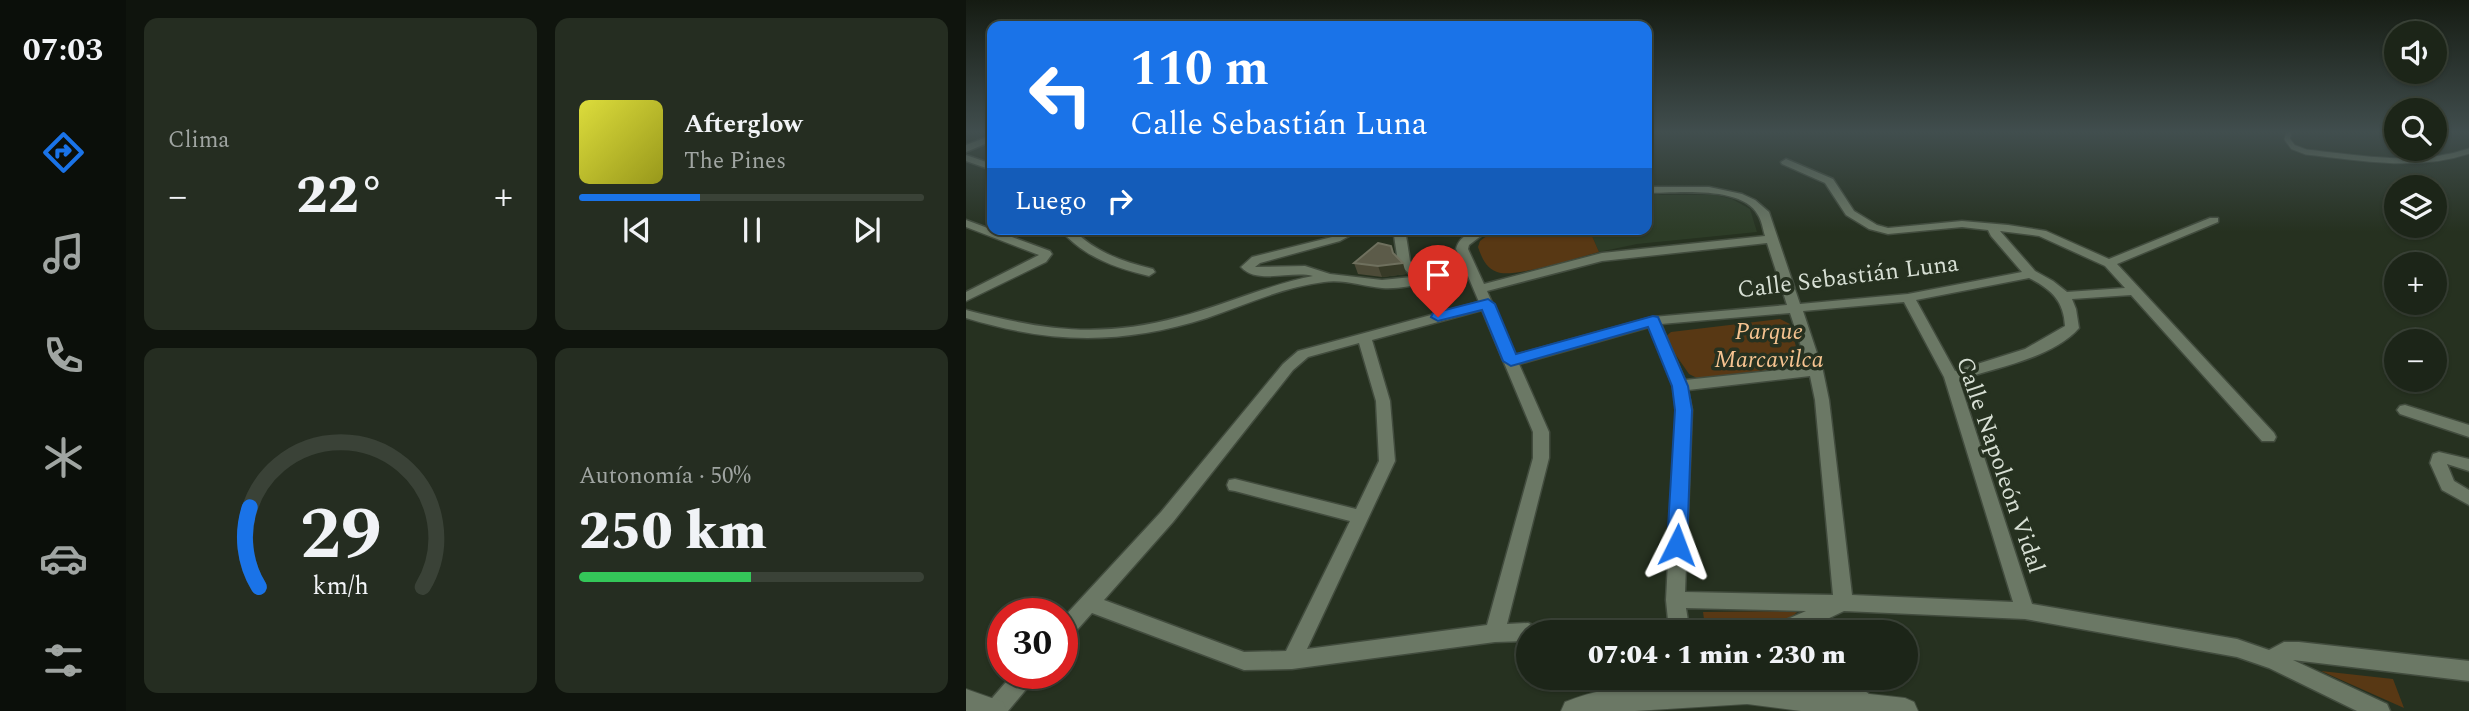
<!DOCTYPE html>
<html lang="es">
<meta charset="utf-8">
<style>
:root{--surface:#1c2518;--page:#252d21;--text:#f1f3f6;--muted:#a0a5a2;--line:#3a4237;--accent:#1a73e8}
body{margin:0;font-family:Spectral,serif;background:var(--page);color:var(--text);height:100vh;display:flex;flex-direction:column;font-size:26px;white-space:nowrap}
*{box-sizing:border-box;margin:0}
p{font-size:23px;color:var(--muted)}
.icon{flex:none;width:38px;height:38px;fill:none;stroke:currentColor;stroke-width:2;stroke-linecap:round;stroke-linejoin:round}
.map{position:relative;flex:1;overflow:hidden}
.details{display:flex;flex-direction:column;gap:18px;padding:18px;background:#0f140d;width:840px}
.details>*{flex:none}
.hud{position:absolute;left:21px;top:21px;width:665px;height:214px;border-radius:14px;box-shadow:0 2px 5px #0004,0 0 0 2px var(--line);background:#1a73e8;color:#fff;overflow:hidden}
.buttons{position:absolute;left:1418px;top:21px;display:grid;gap:14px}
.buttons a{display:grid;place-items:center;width:63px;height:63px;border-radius:50%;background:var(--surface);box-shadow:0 2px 5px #0004,0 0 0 2px var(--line);font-size:35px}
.speed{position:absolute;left:21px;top:598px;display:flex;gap:14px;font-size:35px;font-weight:700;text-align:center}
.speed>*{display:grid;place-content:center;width:91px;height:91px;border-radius:50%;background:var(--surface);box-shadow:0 2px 5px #0004,0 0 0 2px var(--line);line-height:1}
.speed .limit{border:10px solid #d22;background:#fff;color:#111}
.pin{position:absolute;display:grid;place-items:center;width:60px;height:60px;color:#fff;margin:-72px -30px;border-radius:50% 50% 50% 0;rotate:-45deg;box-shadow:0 0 7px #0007}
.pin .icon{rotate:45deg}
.me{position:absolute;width:77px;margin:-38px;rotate:3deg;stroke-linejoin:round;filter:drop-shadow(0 0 5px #0008)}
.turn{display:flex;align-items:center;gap:24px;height:147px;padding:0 28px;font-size:32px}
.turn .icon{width:91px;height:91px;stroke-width:2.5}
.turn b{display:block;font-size:49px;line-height:60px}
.then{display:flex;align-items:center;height:66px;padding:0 28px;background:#0003;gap:14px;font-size:26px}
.big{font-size:52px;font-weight:800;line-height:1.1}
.details .widget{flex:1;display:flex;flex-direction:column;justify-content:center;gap:10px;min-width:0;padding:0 24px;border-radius:14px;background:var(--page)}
.details .dial{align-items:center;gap:0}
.dial svg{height:182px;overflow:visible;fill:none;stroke:var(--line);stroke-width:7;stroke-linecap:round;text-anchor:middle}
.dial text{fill:var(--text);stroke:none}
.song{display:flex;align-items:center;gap:21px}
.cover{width:84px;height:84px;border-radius:10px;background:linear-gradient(135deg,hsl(60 70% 55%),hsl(60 70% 35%))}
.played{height:7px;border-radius:4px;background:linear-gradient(90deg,var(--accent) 35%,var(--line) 35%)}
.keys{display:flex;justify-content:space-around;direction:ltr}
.heat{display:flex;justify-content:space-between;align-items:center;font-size:38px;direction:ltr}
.charge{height:10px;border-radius:5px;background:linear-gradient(90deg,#34c759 50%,var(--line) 0)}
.details .tiles{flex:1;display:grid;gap:18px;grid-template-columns:repeat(2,1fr)}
.trip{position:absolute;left:550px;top:620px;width:402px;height:70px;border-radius:35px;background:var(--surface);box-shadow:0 2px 5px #0004,0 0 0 2px var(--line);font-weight:800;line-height:70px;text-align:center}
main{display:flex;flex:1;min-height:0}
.menu{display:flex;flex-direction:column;width:126px;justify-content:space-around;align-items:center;background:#0b0f0a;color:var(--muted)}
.menu .icon{width:49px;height:49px}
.menu .selected{color:var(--accent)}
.menu b{font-size:32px;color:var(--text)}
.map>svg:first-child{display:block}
</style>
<main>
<nav class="menu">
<b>07:03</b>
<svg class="icon selected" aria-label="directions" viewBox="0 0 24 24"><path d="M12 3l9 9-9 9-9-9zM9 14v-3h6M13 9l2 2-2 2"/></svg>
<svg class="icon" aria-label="music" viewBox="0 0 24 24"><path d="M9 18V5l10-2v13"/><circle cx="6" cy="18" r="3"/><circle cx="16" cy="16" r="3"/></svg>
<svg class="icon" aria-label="phone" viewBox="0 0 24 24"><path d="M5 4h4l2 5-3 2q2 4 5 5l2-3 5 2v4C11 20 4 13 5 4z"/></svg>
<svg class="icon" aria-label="climate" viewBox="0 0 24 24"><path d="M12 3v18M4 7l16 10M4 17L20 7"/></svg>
<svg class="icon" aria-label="car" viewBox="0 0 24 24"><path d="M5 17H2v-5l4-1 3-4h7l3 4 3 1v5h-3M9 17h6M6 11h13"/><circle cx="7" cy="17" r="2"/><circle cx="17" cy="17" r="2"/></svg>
<svg class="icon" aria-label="filters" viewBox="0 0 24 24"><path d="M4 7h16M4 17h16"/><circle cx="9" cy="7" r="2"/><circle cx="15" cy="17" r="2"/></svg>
</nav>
<section class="details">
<div class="tiles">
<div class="widget"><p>Clima</p>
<div class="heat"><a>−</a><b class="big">22°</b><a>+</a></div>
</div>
<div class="widget">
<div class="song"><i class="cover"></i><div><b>Afterglow</b><p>The Pines</p></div></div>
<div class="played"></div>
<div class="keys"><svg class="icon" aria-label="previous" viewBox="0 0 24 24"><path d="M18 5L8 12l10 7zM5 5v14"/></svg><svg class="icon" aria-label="pause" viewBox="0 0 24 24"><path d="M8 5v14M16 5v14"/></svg><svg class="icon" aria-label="next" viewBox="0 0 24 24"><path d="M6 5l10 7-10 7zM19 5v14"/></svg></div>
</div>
<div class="widget dial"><svg viewBox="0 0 100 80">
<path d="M14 69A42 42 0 1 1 86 69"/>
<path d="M14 69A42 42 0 0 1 10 34" stroke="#1a73e8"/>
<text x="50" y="56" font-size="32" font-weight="700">29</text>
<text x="50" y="72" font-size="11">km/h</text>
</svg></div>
<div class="widget"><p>Autonomía · 50%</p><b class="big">250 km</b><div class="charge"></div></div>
</div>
</section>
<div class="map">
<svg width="1503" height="711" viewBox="0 0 1503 711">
<rect width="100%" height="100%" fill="#263120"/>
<!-- built -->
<path fill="#2d3c27" d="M 681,195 L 750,195 L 766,199 L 784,209 L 791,232 L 671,244 L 633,252 L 623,229 L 681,229 Z"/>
<!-- green -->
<path fill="#583814" d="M 530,229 L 623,229 L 633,252 C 614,257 546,279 531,272 C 519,267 516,258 512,247 L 514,241 Z
M 814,319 L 824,324 L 834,362 L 826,369 L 733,379 L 723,374 L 698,338 L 705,332 Z
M 832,611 L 822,621 L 739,627 L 737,612 Z
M 1355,671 L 1427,679 L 1438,708 Z"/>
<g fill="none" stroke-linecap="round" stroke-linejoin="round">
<defs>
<path id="service" d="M 1323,133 L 1321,139 L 1327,147 L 1340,152 C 1394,158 1450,169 1503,151"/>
<path id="minor" d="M 26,135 L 26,141 L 0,152 L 0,145 Z
M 0,155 L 26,164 L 26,170 L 0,161 Z
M 820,159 L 867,179 L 888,211 L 911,225 L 922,228 L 996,221 L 1042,225 L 1080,231 L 1143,259 L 1244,218 L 1252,218 L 1252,222 L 1151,264 L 1308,433 L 1310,437 L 1308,441 L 1296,441 L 1165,295 L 1106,299 L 1110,309 L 1113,328 C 1087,358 1029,368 993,380 L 1066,604 L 1271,639 L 1303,650 L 1318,642 L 1333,642 L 1503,661 L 1503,681 L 1327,660 L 1421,704 L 1424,711 L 1391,711 L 1303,668 L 1271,657 L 1059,619 L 878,611 L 834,632 L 803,632 L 806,626 L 840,611 L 720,608 L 722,621 L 747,626 L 750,632 L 580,632 L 583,626 L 590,623 L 702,620 L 700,600 L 710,410 L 707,386 L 683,327 L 553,364 L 583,432 L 583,458 L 541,624 L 562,623 L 569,626 L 572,632 L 562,632 L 562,641 L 529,642 L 326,669 L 278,670 L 126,613 L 103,639 L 96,642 L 96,619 L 195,512 L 317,364 L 332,351 L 513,302 L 499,269 C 472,278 444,290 416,288 C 396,286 377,279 358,282 C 317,287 279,305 241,318 C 156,345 85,344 0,318 L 0,310 C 77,330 134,339 213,317 C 258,305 301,285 347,276 C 325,270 291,285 275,267 L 286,257 L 366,237 L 380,229 L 396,229 L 374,241 L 294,263 L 289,267 L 339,266 L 364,274 L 416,280 L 446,277 L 432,262 L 427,229 L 439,229 L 444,261 L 457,274 L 496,262 L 490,249 C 494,234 510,229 524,229 L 503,245 L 502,249 L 518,284 L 636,253 L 799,236 C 797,230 796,221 792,215 C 776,185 709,193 681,193 L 681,187 L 743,187 L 776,194 L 789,200 L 803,212 L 834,304 L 942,294 L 1056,272 L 1025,236 L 1022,230 L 996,227 L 922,234 L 903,229 L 880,215 L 859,183 L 816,164 L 815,162 ZM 1034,231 L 1073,236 L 1139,266 L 1159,288 L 1101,292 L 1087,281 L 1069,271 ZM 801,243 L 821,305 L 687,317 L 549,355 L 521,291 L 636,261 ZM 1063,278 C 1085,289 1098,301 1099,326 L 1059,349 L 989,371 L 950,300 ZM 938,302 L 978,377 L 1047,602 L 886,595 L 863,400 L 857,371 L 837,311 ZM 516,310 L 567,432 L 567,458 L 521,625 L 341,649 L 429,461 L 424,401 L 406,340 ZM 824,313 L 842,367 L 719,380 L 695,324 ZM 393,343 L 410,401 L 413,461 L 390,509 L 269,479 L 263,480 L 261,485 L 263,490 L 269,491 L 384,521 L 320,651 L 278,652 L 138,600 L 207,522 L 327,370 L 342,357 ZM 844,376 L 849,400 L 867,595 L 719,592 L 726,410 L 722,390 Z
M 0,220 L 84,251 L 86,254 L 80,262 L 0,301 L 0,292 L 73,255 L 0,227 Z
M 94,229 L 107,229 C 128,252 158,262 187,269 L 189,272 L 183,276 C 150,268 117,257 94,229 Z
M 1439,405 L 1503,425 L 1503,437 L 1434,414 L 1431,410 L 1434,406 Z
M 1473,452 L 1503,459 L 1503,471 L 1481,464 L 1488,481 L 1503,490 L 1503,505 L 1476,490 L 1464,463 L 1467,454 Z
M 47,674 L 70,674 L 67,681 L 42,711 L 18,711 L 21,704 Z
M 686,677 L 719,677 L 716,684 L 680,700 L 673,697 L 670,690 L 673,683 Z
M 843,677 L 873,677 L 902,693 L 905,700 L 902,707 L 895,710 L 888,707 L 846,684 Z"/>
<path id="tertiary" d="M 781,680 L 939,698 L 948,702 L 952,711 L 835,711 L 781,704 L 669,711 L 595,711 L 599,702 C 655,679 721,683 781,680 Z
M 0,689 L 37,702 L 41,711 L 0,711 Z"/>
</defs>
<!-- service casing -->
<use href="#service" stroke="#424c3e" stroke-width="7"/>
<!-- minor casing -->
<use href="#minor" stroke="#424c3e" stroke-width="3"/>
<!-- tertiary casing -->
<use href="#tertiary" stroke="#424c3e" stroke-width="2"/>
<!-- service -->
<use href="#service" stroke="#6b7865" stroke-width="5"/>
<!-- minor -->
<use href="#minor" fill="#6b7865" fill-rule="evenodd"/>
<!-- tertiary -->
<use href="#tertiary" fill="#6b7865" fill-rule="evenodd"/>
</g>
<!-- wall -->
<path fill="#4d4b38" d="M 428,254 L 440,274 L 416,277 L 392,274 L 388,263 Z"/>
<!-- shaded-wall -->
<path fill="#373a27" d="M 437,263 L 440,274 L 416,277 L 412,266 Z"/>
<!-- building -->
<path fill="#5c5b49" stroke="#6f705e" stroke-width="2" d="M 412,243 L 425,246 L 427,253 L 437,263 L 412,266 L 388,263 Z"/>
<!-- sky -->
<linearGradient id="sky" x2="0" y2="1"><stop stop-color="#151b12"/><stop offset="0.57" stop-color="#414e4e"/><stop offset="1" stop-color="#414e4e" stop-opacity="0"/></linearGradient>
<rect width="1503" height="232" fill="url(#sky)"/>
<!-- route -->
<path fill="#1a73e8" stroke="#114b97" stroke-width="2" d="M 522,299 L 529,304 L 550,354 L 687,316 L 692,317 L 722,386 L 726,410 L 721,545 L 718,551 L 711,554 L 704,551 L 701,545 L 709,410 L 706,386 L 682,327 L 545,366 L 537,361 L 516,310 L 472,321 L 465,317 L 467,313 Z"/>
<g text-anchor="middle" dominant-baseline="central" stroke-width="7" stroke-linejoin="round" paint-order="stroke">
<!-- street labels -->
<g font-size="24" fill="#d7dfd4" stroke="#263120">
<text transform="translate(882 277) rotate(-7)">Calle Sebastián Luna</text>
<text transform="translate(1034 465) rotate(71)">Calle Napoleón Vidal</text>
</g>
<!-- park labels -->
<g font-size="24" font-style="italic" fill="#f5c390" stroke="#263120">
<text x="803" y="332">Parque<tspan x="803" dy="28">Marcavilca</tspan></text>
</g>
</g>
</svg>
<div class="buttons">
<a><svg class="icon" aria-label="sound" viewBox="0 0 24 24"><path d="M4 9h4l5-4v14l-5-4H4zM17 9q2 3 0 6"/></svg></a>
<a><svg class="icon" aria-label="search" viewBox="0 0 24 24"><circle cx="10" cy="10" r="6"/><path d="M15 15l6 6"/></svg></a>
<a><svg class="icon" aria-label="layers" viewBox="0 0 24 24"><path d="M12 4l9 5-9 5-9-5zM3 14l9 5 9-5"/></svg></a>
<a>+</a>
<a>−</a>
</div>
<div class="speed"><div class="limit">30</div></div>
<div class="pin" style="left:472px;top:317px;background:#d93025"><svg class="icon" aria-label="arrive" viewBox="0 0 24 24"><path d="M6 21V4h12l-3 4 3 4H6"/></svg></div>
<svg class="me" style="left:711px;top:545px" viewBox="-20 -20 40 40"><path d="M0-17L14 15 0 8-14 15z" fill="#1a73e8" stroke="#fff" stroke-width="4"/></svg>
<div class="trip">07:04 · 1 min · 230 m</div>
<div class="hud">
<div class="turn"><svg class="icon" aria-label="left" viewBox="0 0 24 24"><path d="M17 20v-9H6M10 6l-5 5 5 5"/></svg><div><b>110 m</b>Calle Sebastián Luna</div></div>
<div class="then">Luego<svg class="icon" aria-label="right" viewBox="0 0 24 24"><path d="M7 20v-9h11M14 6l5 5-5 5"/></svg></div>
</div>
</div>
</main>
